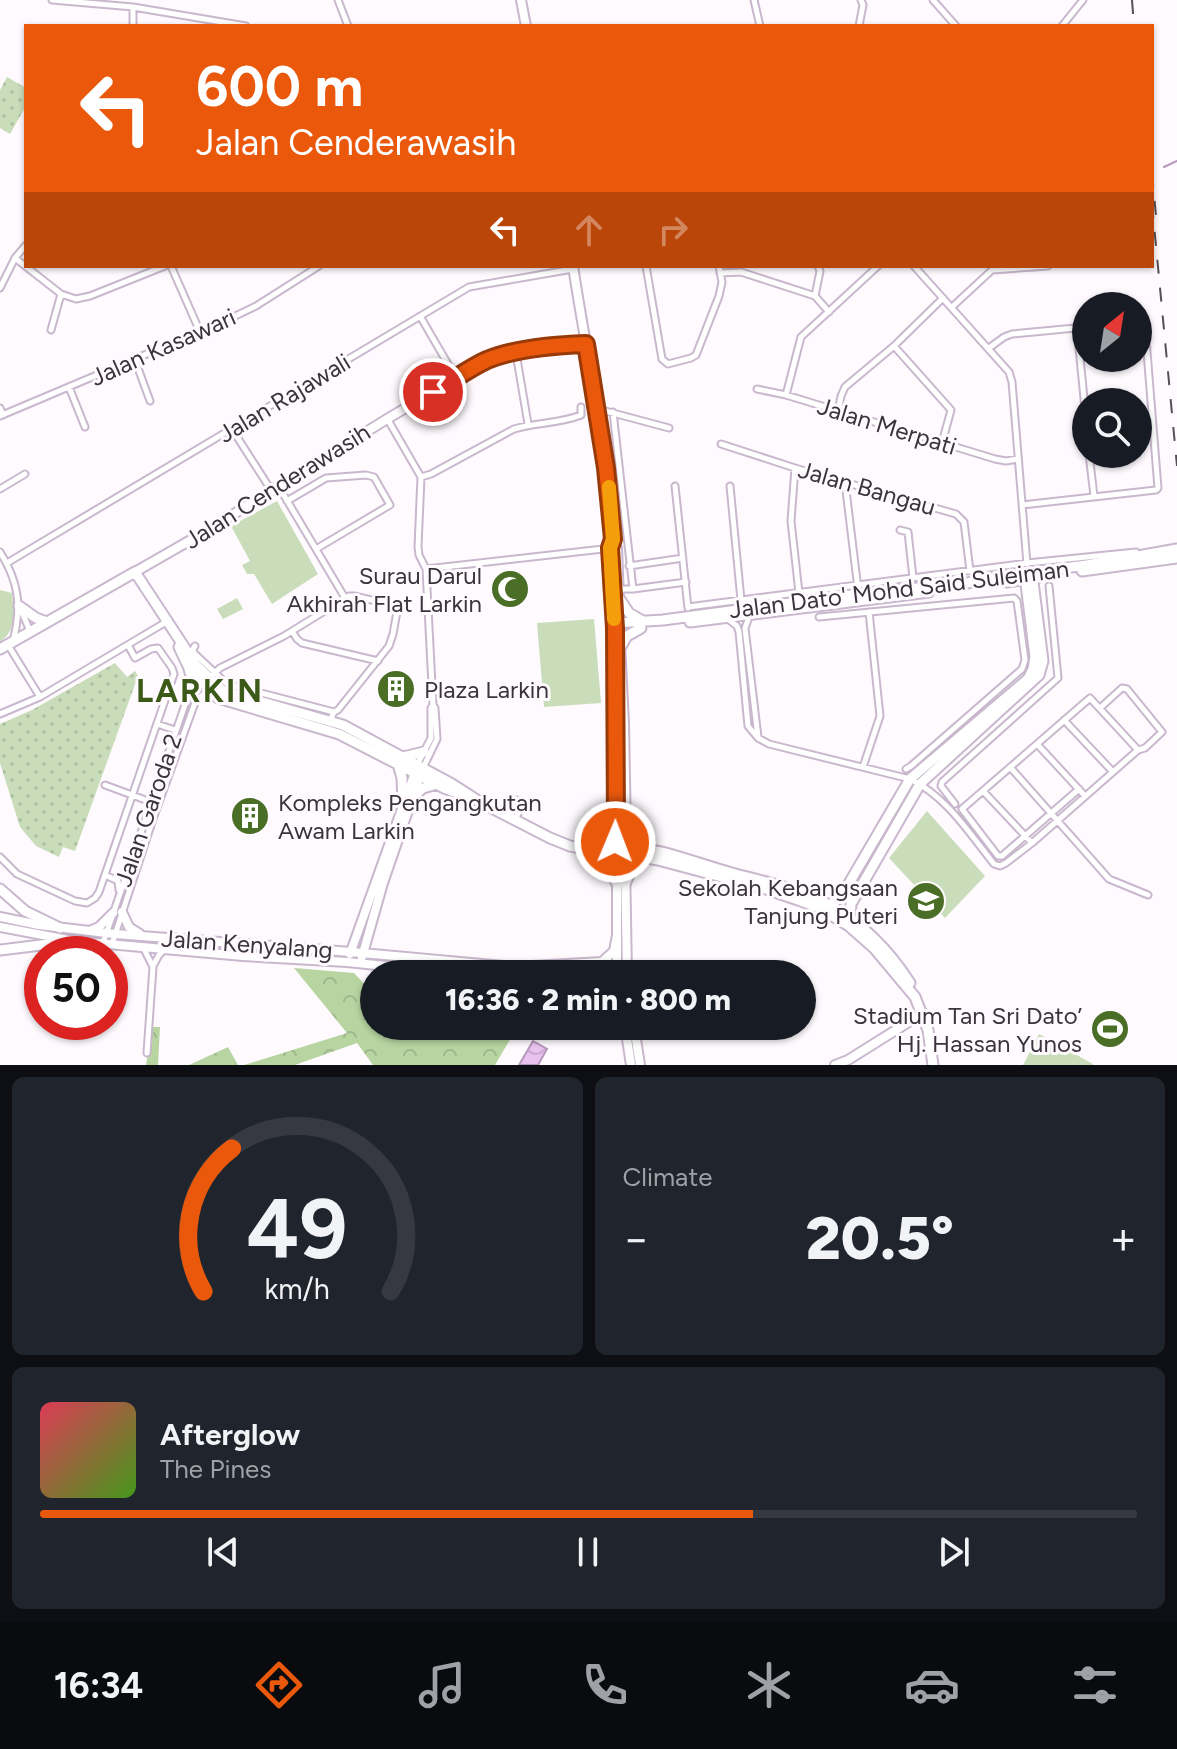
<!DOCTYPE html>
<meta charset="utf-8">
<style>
:root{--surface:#171b24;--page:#20242c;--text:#f1f3f6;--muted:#9ea1a6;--line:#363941;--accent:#ea580c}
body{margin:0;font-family:Figtree,sans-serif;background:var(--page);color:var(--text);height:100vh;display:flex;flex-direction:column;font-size:30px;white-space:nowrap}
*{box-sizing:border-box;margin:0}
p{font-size:26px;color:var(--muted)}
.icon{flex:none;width:44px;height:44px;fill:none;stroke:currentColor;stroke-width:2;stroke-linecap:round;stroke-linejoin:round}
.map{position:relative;height:1065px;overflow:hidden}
.side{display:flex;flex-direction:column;gap:12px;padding:12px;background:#0d0f14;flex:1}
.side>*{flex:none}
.banner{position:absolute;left:24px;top:24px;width:1130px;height:244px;border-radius:0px;box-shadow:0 2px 6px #0004;background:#ea580c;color:#fff;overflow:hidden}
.needle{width:52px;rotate:30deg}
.controls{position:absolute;left:1072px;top:292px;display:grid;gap:16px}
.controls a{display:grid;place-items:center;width:80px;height:80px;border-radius:50%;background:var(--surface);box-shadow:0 2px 6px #0004;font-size:40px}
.speed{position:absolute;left:24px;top:936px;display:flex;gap:16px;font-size:40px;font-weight:700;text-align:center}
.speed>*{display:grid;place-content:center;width:104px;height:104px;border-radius:50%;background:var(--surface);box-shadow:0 2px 6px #0004;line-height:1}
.speed .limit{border:12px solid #d22;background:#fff;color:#111}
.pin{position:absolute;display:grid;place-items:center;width:68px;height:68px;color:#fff;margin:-34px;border:4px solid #fff;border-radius:50%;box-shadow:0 2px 8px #0007}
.me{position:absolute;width:88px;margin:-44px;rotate:1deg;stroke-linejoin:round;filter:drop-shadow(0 0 6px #0008)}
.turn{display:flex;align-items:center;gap:28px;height:168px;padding:0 40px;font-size:36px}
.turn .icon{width:104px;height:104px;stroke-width:2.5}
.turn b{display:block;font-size:56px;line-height:68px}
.lanes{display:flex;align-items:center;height:76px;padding:0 40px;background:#0003;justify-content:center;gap:40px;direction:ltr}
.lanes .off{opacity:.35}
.big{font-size:60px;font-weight:800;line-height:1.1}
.side .tile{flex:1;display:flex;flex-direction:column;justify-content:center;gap:12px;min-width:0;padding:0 28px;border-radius:12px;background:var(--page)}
.side .dial{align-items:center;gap:0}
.dial svg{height:208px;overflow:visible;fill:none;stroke:var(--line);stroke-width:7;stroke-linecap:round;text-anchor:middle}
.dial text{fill:var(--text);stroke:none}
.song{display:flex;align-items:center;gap:24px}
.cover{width:96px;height:96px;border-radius:12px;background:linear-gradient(135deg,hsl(350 70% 55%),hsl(100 70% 35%))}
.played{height:8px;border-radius:4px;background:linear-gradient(90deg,var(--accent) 65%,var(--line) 65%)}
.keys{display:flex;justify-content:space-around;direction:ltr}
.heat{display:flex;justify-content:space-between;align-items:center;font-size:44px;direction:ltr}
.side .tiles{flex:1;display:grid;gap:12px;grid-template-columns:1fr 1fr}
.tile:last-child{grid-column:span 2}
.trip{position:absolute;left:360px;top:960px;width:456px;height:80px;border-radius:40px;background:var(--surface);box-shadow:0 2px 6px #0004;font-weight:800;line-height:80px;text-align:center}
.menu{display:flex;height:128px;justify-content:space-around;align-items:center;background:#090b0e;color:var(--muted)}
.menu .icon{width:56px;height:56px}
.menu .on{color:var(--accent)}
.menu b{font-size:36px;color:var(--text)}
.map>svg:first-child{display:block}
</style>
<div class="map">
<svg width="1177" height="1065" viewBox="0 0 1177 1065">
<defs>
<pattern id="grass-dots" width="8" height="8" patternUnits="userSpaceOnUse" patternTransform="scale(2)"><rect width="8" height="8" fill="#c9ddba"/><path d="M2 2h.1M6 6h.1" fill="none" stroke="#aebea1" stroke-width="1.8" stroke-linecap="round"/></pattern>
<pattern id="forest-crowns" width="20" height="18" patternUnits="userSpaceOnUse" patternTransform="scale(2)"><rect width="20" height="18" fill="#b8d5a1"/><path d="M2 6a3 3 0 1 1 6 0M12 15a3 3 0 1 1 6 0" fill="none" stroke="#9fb78c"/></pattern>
<pattern id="water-waves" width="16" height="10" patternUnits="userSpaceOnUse" patternTransform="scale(2)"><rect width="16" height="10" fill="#e9c2f0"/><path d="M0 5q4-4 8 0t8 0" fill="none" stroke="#c9a7cf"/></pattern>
</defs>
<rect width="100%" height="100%" fill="#fefafe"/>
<!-- grass -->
<path fill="url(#grass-dots)" d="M 7,77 L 26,88 L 26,106 L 10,134 L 0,128 L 0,90 Z
M 115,663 L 127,677 L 135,671 L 138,676 L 75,851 L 63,847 L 59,857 L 36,846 L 20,827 L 0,763 L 0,724 L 32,710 Z"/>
<!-- forest -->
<path fill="url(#forest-crowns)" d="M 294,968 L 354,973 L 374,994 L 374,1026 L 405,1026 L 415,1037 L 434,1026 L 518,1026 L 495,1065 L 373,1065 L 357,1043 L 295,1065 L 244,1065 L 347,1033 Z
M 152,1027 L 160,1027 L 158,1065 L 146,1065 Z
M 228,1047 L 238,1065 L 189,1065 Z"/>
<!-- park -->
<path fill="#c9ddba" d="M 277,501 L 318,574 L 272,604 L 254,574 L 247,574 L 242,565 L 250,561 L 231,526 Z
M 0,590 L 12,593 C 14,612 17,630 0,642 Z
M 237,598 L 243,609 L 223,619 L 217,609 Z
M 594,619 L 601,703 L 544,707 L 537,623 Z
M 927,811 L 985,876 L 945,918 L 889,858 Z
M 1039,1034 L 1093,1064 L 1093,1065 L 1023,1065 Z"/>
<!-- water -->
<path fill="url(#water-waves)" stroke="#b597ba" stroke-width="2" d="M 533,1041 L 547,1049 L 538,1065 L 519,1065 Z"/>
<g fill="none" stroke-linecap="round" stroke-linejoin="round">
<!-- stream -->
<path stroke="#b597ba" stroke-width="2" d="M 1164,167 L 1177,161"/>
<defs>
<path id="street" d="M 52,0 L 133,7 L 246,26
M 338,0 L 348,26
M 754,0 L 760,26
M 933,0 L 956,26
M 133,26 L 133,7
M 859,26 L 863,5 L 861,0
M 1062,26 L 1083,0
M 15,258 L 61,294 L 76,299 L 90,296 L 165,266
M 171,266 L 200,332
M 646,266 L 662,359 L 668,364 L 691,358 L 696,355 L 719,296 L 722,282 L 719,266
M 914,266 L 1009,372 L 1012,382 L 1027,564
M 720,273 L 741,272 L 815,296 L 829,312
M 0,288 L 15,258 L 26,245
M 815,296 L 820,271 L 818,266
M 952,307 L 992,270 L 1048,266
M 420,316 L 456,378
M 1077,327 L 1086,419
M 51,330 L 61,294
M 894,346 L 951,410 L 942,443
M 989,348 L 1004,337 L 1012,334 L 1086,327
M 516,353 L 528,424
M 135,360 L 150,401
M 69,387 L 85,427
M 757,389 L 786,395 L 995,459 L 1006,461 L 1018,459
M 786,395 L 801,337 L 878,266
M 0,408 L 3,415
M 598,409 L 669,428
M 613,412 L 633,589
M 838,412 L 841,396 L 845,387 L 894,346 L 943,298
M 0,416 L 227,320 L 256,306 L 319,266
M 388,420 L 421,477 L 418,547 L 419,555 L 426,569 L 433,705 L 431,708 L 431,738 L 417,765
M 232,429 L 271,490
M 721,444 L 795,468 L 956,514 L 964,522 L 970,571
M 1089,454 L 1094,496
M 795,468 L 791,521 L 799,593
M 421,477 L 431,474 L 514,429 C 536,422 559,424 581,415 L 581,407
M 845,482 L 858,589
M 675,486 L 688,608
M 730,486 L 741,600
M 279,487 L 345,598
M 0,489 L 25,474
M 287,501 L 326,478 L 366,475 L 374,477 L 390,505 L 316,549
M 1022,505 L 1156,490 L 1158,488 L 1145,327 L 1143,322 L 1138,321
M 900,530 L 908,532 L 913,578
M 0,552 C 19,582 22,607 13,641
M 7,563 L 469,287 L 573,269
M 629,566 L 683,558
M 426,569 L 612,548
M 619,589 L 633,589 L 686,582
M 688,607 L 1027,563 L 1136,552
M 21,610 L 30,631
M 749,617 L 745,628 L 758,737
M 819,617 L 1014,598 L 1017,601 L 1025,660 L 1022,669 L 911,766 L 906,769
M 729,620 L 737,626 L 739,632 L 748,726 L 758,738 L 769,744 L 910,779 C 947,797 969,833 994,864 L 1000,866 L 1006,863 L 1032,843 L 1138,750 L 1090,698 L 962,809 L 998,856 L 1002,856 L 1079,789
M 292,631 L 297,639 L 302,643 L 378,661
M 8,645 L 40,697
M 195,646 L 193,649 L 194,653 L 227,684 L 334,712
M 1100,708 L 1122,688 L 1127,689 L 1162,732 L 1145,748 L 1138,750
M 0,714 L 40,697 L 166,622
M 1064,720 L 1113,772
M 157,724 L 175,730
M 1037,744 L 1085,796
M 863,767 L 880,716 L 869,612
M 1010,767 L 1109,879 L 1148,895
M 423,768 L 437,739 L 435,708 L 433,705
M 105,785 L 151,802
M 983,791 L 1032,843
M 955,804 L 941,786 L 942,782 L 1058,678 L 1049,586
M 515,820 L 518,814 L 517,800
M 0,857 L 17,874 L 75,901 L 87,903 L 95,898 L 99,892 L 174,674 L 172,668 L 158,648 L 151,649 L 135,658 L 128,645
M 105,875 L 118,881 L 119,890
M 103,943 L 188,696 L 220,668 L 284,636 L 349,596 L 354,596 L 398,606 L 393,634 L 389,646 L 338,710 L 334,712 L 330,721
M 112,944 L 153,819 L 196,700 L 204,694 L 213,693
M 144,949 L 153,967 L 147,1053
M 153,966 L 159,955 L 165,949"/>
<path id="secondary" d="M 521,0 L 526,26
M 573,266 C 583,332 596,396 606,462 C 609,485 617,527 610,548 L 615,628 L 616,826 L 615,842
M 613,540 L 617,548 L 620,626
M 135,572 L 208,530 L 387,419 L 485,361 C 517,349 552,345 586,344
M 620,643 L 624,724 L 626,833
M 615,860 L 617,884 L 617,974
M 625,861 L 627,974
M 122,912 L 129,927 L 140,934
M 0,917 L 39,925 L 115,934 L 351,952 L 515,967 L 602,962 L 614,951 L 617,935
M 0,927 L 74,941 L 243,956 L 347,962 L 464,974
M 92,930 L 99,927 L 113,913
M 350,954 L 417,767
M 362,957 L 383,883 L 421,773
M 625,1026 L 631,1065
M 634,1026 L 640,1065
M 835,1065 L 848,1060 L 923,1013"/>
<path id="primary" d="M 1082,571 L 1177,558
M 1007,582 L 1040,577
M 619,598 L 629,613 L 641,620
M 19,606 L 36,618 L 47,622
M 690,622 L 929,592
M 614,623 L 663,620 L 859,594 L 967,583 L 1024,573 L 1087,565 L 1177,549
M 179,647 L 188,666 L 218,698 L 339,734 L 444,788 L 462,795
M 620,648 L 627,636 L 641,628
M 0,649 L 135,572 L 196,665 L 223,691 L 343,725 L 452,784 L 480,802 L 550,838 L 570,846 L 603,853 L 618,861 L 625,861 L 631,853 L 628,843 L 621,840 L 603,849 L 588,849
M 188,696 L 192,679 L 189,669
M 403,757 L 424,752
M 398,764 L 402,778 L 403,805
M 413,797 L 423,788 L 437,784
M 625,827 L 635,841 L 644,846
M 630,846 C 642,850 654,850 666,853 C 688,859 710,867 732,873 C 765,882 801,889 831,906 C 863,924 890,952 910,983
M 594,853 L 609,869 L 617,884
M 628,859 L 641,857 L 658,860 L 763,888 L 798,900 L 817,907 L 849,926 L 874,948 L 915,997 L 928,1030 L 933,1065
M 625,884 L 630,873 L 641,857
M 0,889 L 25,911 L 60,928
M 830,905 L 841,897 L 910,779 L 1028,679 L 1033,669 L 1035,657 L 1025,576
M 850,918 L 851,904 L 920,784 L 1039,675 L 1043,661 L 1032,574
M 0,950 L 74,941"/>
</defs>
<!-- street casing -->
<use href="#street" stroke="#c9b8cd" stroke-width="9"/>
<!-- secondary casing -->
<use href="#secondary" stroke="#c9b8cd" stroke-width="12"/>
<!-- primary casing -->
<use href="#primary" stroke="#c9b8cd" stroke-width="13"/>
<!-- street -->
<use href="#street" stroke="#fff" stroke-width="5"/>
<!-- secondary -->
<use href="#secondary" stroke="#fff" stroke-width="8"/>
<!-- primary -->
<use href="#primary" stroke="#fff" stroke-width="9"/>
<!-- rail -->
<path stroke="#564f56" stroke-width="2" stroke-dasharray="14 14" stroke-linecap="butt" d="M 1132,0 L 1134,26
M 1152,173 L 1156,216
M 1152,204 L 1177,466"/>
</g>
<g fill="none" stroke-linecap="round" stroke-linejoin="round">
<defs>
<path id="route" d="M 433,392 C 451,382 469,368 487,360 C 514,349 557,345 586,344 L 606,468 L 613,539 L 610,548 L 615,628 L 616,826 L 615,842"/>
</defs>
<!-- route casing -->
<use href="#route" stroke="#983908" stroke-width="20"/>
<!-- route -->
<use href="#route" stroke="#ea580c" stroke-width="14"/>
<!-- slow -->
<path stroke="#f59e0b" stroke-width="14" d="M 609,487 L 613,539 L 610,548 L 614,619"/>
</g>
<!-- icons -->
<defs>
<symbol id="mosque-disc" viewBox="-11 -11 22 22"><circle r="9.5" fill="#4b6e27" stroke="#fefafe"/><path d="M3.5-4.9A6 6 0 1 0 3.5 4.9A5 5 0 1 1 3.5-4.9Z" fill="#fff"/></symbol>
<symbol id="building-disc" viewBox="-11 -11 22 22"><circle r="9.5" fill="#4b6e27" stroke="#fefafe"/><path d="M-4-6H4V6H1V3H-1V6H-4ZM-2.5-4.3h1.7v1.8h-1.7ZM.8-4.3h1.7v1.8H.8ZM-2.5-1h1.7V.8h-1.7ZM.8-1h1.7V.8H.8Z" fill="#fff"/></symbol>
<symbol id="school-disc" viewBox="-11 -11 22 22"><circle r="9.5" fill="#4b6e27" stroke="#fefafe"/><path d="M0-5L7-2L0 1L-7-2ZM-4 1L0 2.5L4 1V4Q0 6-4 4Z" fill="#fff"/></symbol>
<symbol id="stadium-disc" viewBox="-11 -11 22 22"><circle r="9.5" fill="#4b6e27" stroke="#fefafe"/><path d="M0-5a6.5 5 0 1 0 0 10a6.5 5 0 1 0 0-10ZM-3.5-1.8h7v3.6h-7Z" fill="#fff"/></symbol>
</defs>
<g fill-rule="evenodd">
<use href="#mosque-disc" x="488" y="567" width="44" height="44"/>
<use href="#building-disc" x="374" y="667" width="44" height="44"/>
<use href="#building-disc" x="228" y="794" width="44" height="44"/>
<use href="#school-disc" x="904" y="879" width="44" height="44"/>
<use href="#stadium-disc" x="1088" y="1007" width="44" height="44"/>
</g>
<g text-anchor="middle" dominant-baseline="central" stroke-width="6" stroke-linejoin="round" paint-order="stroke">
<!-- street labels -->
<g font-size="24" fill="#3b343c" stroke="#fefafe">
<text transform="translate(163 347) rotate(-24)">Jalan Kasawari</text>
<text transform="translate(284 398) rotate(-31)">Jalan Rajawali</text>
<text transform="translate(887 426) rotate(17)">Jalan Merpati</text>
<text transform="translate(277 486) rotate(-32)">Jalan Cenderawasih</text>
<text transform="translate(867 488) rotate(16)">Jalan Bangau</text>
<text transform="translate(899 589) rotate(-7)">Jalan Dato' Mohd Said Suleiman</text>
<text transform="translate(148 810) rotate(-71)">Jalan Garoda 2</text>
<text transform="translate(247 944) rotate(4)">Jalan Kenyalang</text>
</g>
<!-- poi labels -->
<g font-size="24" fill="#3b343c" stroke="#fefafe" text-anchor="end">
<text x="482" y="575">Surau Darul<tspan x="482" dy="28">Akhirah Flat Larkin</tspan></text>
<text x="424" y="689" text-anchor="start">Plaza Larkin</text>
<text x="278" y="802" text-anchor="start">Kompleks Pengangkutan<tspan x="278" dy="28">Awam Larkin</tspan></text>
<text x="898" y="887">Sekolah Kebangsaan<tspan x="898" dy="28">Tanjung Puteri</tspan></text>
<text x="1082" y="1015">Stadium Tan Sri Dato’<tspan x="1082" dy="28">Hj. Hassan Yunos</tspan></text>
</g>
<!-- district labels -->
<g font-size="32" font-weight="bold" letter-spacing="2" fill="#3b5a18" stroke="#fefafe">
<text x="200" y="691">LARKIN</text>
</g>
</g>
</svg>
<div class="controls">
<a><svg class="needle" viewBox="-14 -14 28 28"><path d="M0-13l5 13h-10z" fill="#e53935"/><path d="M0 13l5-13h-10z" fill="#9ea1a6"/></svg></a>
<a><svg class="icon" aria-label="search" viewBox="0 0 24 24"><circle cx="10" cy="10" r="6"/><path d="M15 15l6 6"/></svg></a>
</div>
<div class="speed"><div class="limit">50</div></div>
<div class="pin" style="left:433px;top:392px;background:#d93025"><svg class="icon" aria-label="arrive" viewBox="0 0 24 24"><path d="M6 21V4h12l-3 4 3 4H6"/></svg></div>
<svg class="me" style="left:615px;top:842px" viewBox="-20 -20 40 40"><circle r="17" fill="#ea580c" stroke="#fff" stroke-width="3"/><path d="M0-11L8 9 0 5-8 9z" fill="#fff"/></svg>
<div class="trip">16:36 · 2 min · 800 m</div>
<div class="banner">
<div class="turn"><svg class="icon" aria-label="left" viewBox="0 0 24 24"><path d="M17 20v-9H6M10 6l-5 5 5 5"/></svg><div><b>600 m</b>Jalan Cenderawasih</div></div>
<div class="lanes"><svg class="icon" aria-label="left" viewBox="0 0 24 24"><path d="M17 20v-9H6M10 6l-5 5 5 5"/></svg><svg class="icon off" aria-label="ahead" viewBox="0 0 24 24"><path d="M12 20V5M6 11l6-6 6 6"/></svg><svg class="icon off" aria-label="right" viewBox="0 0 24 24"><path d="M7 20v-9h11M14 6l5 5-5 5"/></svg></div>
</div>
</div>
<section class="side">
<div class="tiles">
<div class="tile dial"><svg viewBox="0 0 100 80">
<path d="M14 69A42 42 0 1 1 86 69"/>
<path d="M14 69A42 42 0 0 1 25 14" stroke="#ea580c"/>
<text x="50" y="56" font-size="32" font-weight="700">49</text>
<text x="50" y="72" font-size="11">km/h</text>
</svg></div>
<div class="tile"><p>Climate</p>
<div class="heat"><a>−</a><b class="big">20.5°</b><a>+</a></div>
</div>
<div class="tile">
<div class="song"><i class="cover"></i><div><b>Afterglow</b><p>The Pines</p></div></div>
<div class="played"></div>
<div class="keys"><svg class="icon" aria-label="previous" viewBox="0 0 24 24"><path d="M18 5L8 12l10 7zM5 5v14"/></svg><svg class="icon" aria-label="pause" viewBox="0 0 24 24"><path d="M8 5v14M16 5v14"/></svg><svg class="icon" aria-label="next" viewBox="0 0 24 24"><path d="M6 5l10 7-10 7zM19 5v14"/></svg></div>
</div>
</div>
</section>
<nav class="menu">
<b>16:34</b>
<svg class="icon on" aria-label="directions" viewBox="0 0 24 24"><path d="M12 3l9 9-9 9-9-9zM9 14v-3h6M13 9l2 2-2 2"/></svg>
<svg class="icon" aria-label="music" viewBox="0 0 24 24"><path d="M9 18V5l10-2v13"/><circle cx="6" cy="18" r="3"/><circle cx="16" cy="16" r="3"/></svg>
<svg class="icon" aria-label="phone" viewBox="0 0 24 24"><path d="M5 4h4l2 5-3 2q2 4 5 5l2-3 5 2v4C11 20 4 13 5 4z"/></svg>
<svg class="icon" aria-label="climate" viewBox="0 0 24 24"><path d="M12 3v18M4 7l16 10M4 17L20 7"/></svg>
<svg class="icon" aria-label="car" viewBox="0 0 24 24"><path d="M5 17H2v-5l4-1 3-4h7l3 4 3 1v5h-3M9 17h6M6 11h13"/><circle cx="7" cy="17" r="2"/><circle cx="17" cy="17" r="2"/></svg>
<svg class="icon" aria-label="filters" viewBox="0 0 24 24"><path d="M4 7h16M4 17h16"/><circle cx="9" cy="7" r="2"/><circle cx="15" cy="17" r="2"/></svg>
</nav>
